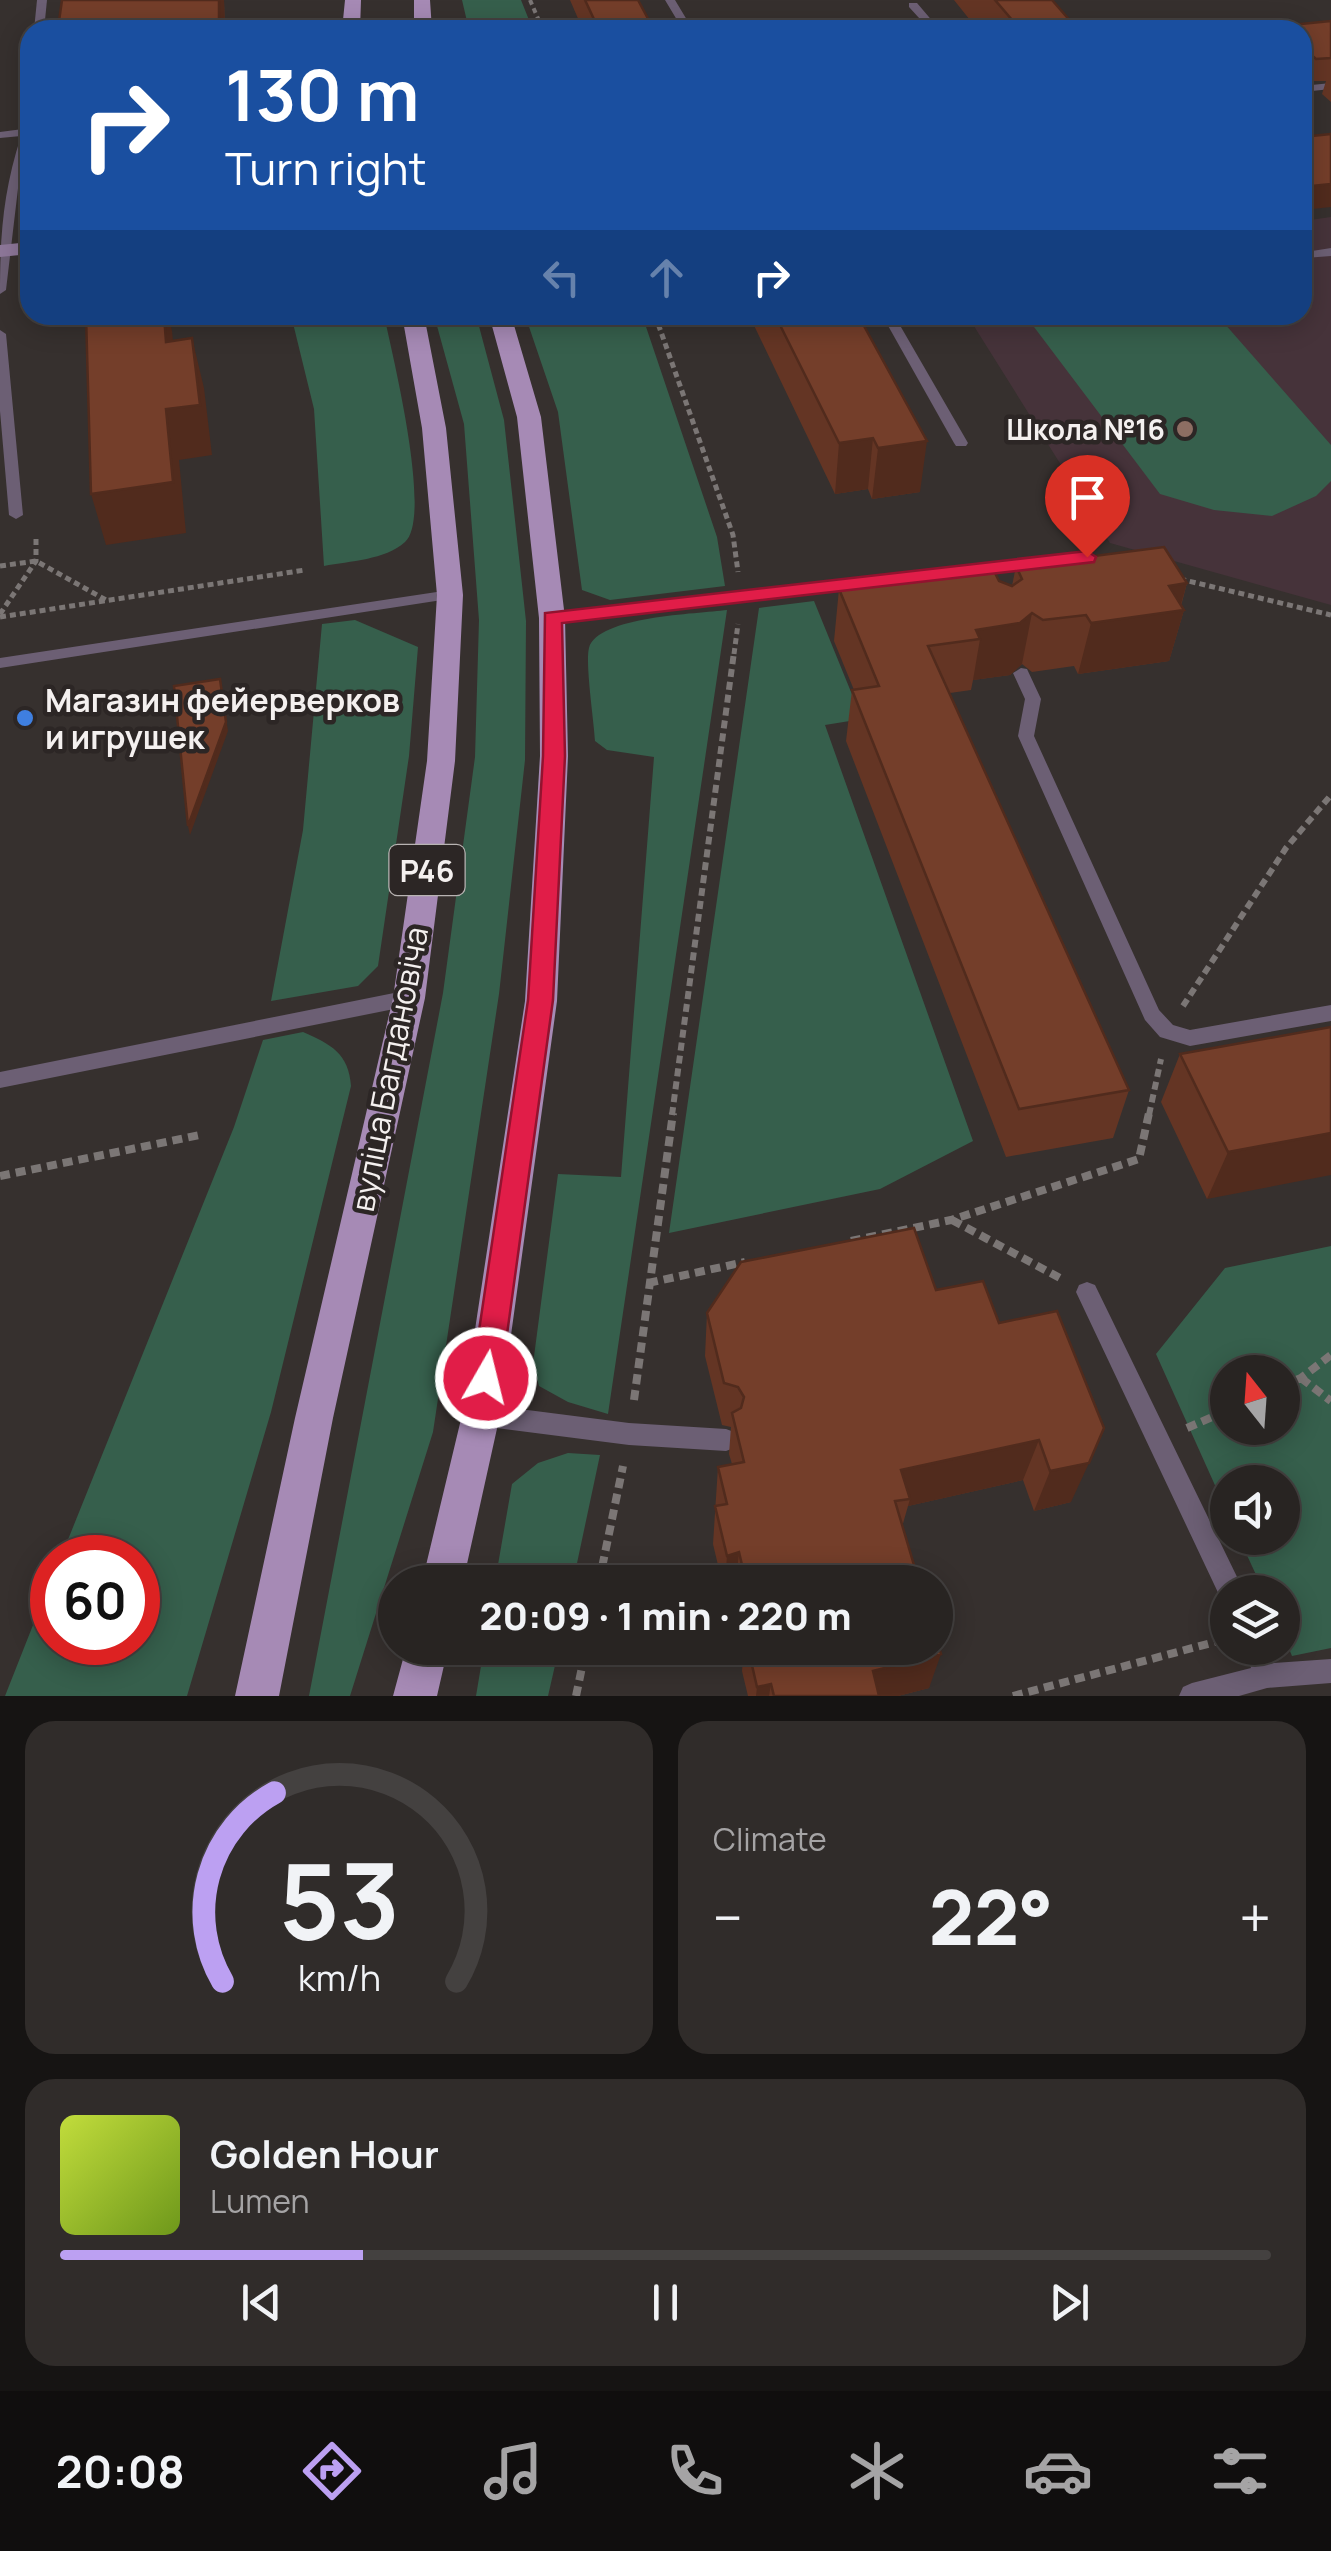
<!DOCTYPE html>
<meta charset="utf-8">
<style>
:root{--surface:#282422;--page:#302c2a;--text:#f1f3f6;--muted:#a5a4a5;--line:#444140;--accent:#bca0f2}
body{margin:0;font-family:Manrope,sans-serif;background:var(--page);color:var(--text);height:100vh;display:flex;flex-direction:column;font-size:38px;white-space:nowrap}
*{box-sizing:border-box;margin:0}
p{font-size:32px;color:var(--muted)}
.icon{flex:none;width:55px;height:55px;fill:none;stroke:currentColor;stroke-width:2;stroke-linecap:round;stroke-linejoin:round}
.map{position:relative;height:1696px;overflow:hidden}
.details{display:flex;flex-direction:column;gap:25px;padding:25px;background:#161413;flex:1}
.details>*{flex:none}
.guide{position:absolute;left:20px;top:20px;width:1292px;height:305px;border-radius:30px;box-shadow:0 5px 25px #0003,0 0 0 2px var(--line);background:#1a4fa0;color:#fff;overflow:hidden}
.needle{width:65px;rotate:343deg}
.buttons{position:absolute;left:1210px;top:1355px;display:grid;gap:20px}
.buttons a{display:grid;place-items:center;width:90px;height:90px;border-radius:50%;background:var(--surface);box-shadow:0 5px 25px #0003,0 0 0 2px var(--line);font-size:50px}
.speed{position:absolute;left:30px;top:1535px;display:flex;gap:20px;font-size:50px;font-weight:700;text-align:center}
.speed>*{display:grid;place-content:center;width:130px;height:130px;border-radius:50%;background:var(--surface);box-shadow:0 5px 25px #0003,0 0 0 2px var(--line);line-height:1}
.speed .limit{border:15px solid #d22;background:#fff;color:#111}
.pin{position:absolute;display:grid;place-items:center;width:85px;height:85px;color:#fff;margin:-102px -42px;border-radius:50% 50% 50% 0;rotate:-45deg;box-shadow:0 0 10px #0007}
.pin .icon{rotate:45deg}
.me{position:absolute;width:110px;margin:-55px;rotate:8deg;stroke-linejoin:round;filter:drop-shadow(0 0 8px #0008)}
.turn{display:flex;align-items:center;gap:35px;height:210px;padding:0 40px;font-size:45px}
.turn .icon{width:130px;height:130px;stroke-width:2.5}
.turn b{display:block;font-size:70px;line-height:85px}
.lanes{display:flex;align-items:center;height:95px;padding:0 40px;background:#0003;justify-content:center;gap:50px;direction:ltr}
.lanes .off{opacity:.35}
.big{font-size:75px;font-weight:800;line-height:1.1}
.details .tile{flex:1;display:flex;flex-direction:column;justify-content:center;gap:15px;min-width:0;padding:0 35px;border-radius:30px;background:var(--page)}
.details .dial{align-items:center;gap:0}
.dial svg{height:260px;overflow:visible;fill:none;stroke:var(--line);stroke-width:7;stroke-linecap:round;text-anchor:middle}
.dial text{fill:var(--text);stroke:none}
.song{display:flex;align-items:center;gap:30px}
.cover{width:120px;height:120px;border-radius:15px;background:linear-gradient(135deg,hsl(70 70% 55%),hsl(80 70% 35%))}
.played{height:10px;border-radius:5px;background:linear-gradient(90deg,var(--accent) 25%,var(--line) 25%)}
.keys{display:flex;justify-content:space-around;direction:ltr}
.heat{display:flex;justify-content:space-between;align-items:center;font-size:55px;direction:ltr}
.details .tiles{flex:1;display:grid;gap:25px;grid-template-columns:1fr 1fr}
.tile:last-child{grid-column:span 2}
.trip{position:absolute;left:378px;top:1565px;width:575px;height:100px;border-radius:50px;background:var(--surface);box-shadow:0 5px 25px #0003,0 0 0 2px var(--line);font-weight:800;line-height:100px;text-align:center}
.tab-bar{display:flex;height:160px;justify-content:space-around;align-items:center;background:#100e0e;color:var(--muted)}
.tab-bar .icon{width:70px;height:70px}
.tab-bar .current{color:var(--accent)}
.tab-bar b{font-size:45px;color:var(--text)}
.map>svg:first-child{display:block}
</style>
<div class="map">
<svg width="1331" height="1696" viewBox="0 0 1331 1696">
<rect width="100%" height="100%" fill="#36302e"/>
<!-- education -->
<path fill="#46333a" d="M 1331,217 L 1331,605 L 1110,543 L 967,315 L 1302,315 L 1303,221 Z"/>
<!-- green -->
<path fill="#365f4c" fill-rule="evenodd" d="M 462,0 L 521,0 L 533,30 L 469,30 Z
M 291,315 L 384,315 C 392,353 433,517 405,542 C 385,560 350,561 324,566 L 314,409 Z
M 434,315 L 476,315 L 504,420 L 526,621 L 525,760 L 499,994 L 433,1432 L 350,1696 L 309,1696 L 443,993 L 475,757 L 479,620 L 464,424 Z
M 525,315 L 642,315 L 717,537 L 725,586 L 610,600 L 582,590 L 558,412 Z
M 1025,315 L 1217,315 L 1331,445 L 1331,481 L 1316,496 L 1272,516 L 1214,510 L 1160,494 Z
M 814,601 L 862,719 L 825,725 L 973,1141 L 880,1189 L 669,1233 L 759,608 Z
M 727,610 L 608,1414 L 568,1402 L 539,1386 L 533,1364 L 558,1174 L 621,1177 L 654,757 L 607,750 L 595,741 C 594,721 585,663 589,648 C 598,616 697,614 727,610 Z
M 355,620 L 418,647 L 409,756 L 378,966 L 358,986 L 271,1001 L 303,830 L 322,624 Z
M 303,1032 C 331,1044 349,1054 351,1086 L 271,1412 L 187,1696 L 5,1696 L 52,1577 L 52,1642 L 138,1642 L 138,1558 L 61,1557 L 234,1127 L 263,1040 Z
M 1331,1246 L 1331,1648 L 1292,1656 L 1283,1634 L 1282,1592 L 1264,1592 L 1239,1538 L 1282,1538 L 1282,1482 L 1228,1482 L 1227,1512 L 1156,1354 L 1225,1268 ZM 1228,1372 L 1282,1372 L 1282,1428 L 1228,1428 Z
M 568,1453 L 600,1455 L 573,1582 L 495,1582 L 512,1484 L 538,1463 Z
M 484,1648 L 559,1648 L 548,1696 L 476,1696 Z"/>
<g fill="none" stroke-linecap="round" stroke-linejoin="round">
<!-- path-far3 -->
<path stroke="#7b7675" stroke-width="4" stroke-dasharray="5 4" stroke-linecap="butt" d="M 530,0 L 543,30"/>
<!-- path-far2 -->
<path stroke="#7b7675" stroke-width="5" stroke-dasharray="6 4" stroke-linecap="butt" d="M 655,315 L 733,535 L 738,572
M 0,566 L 36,561 L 106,600
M 1180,579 L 1331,615
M 0,614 L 36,561 L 36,536
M 0,617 L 305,570
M 734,654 L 738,624"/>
<!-- path-far1 -->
<path stroke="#7b7675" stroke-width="6" stroke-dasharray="8 5" stroke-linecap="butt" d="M 1183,1006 L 1286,848 L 1331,795
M 672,1115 L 734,652
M 1149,1115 L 1161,1059"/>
<!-- path -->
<path stroke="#7b7675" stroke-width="8" stroke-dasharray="10 6" stroke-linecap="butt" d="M 0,1176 L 200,1135
M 952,1220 L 1060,1278
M 851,1241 L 951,1220 L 1139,1159 L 1149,1113
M 648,1283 L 745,1262
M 1301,1378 L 1331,1401
M 1282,1386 L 1301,1378 L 1331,1355
M 634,1400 L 673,1113
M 1187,1428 L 1228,1410
M 599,1582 L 623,1466
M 576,1696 L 586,1648
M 1013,1696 L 1226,1639"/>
<!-- lane -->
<path fill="#6c5f74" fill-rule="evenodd" d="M 37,0 L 47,0 L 44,30 L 34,30 Z
M 665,0 L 675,0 L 693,30 L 683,30 Z
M 909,3 L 917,3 L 940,30 L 930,30 L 909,7 Z
M 1331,83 L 1331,89 L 1302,92 L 1302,86 Z
M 30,123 L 30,144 L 19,180 L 6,290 L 0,294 C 0,235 3,192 21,136 L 0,138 L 0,132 L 23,129 Z
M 1302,244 L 1312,251 L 1331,248 L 1331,256 L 1305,258 Z
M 882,315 L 894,315 L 968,443 L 966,446 L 956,446 L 954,443 Z
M 0,330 L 6,334 L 23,515 L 16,519 L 9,515 L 0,411 Z
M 1087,552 L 1092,554 L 1092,560 L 552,623 L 544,618 L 552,613 Z
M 450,590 L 458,595 L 455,598 L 0,668 L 0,658 Z
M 1021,668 L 1027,669 L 1041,699 L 1034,736 L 1159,1010 L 1173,1025 L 1190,1030 L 1331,1005 L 1331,1021 L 1190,1046 L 1160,1037 L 1145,1020 L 1018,736 L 1025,699 L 1013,673 Z
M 409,990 L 416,993 L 418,998 L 416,1003 L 409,1006 L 0,1088 L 0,1072 Z
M 1087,1282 L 1095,1285 L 1240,1583 L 1243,1592 L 1228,1592 L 1228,1603 L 1222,1601 L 1076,1292 L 1079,1285 Z
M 481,1404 L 629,1423 L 726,1429 L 734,1432 L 737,1440 L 734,1448 L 726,1451 L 629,1445 L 481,1426 L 473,1423 L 470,1415 L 473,1407 Z
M 1244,1648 L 1268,1648 L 1274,1663 L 1331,1659 L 1331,1683 L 1267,1688 L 1239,1696 L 1179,1696 L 1183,1687 L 1192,1683 L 1251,1668 Z"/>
<!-- secondary -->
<path fill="#8d7799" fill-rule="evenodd" d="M 30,242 L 30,254 L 0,257 L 0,245 Z"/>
<!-- primary -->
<path fill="#a68ab5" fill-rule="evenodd" d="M 345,0 L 361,0 L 360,30 L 342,30 Z
M 414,0 L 430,0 L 432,30 L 414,30 Z
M 402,315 L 424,315 L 446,428 L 463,595 L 455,761 L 425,998 L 333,1418 L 279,1696 L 235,1696 L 295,1418 L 393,998 L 427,761 L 437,595 L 422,428 Z
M 489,315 L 511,315 L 541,417 L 565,618 L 568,756 L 557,1001 L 500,1415 L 463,1582 L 422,1582 L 462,1415 L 525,1001 L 540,756 L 539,618 L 517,417 Z
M 406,1648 L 448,1648 L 437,1696 L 393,1696 Z"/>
</g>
<!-- wall -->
<path fill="#643524" d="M 62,0 L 224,0 L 225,30 L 62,30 L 59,21 Z
M 570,0 L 638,0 L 654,30 L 583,30 Z
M 954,0 L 1052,0 L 1071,30 L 978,30 Z
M 1331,21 L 1331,102 L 1322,94 L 1326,81 L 1310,81 L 1302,74 L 1302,30 L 1280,30 L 1281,26 Z
M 749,315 L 858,315 L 920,492 L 872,499 L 868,489 L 835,494 Z
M 1016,566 L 1187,583 L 1181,606 L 1184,610 L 1169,661 L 1078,674 L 1074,666 L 1032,672 L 1022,664 L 1010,675 L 973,680 L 971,690 L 950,693 L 1129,1090 L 1113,1138 L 1006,1157 L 846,741 L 852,690 L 854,690 L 834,641 L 839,589 L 999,581 L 1012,586 Z
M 1331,1027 L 1207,1199 L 1161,1102 L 1180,1054 Z
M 936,1290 L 999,1323 L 1071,1502 L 1034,1511 L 1023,1480 L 908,1506 L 902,1527 L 919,1582 L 722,1582 L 713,1544 L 718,1467 L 732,1464 L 729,1454 L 731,1427 L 722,1425 L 705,1356 L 707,1313 Z
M 744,1648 L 935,1648 L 929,1688 L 898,1696 L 748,1696 L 742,1671 Z"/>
<!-- shaded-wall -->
<path fill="#512b1d" d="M 219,0 L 224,0 L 225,30 L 219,30 Z
M 1072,23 L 1071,30 L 1019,30 L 1019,28 Z
M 1331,184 L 1331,207 L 1302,210 L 1302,187 Z
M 164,315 L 168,315 L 172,331 L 178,392 L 166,342 Z
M 192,338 L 204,388 L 212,455 L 179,460 L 186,533 L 106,545 L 91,494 Z
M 873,438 L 868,489 L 835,494 L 839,443 Z
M 927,441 L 920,492 L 872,499 L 878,448 Z
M 1187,583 L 1179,611 L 1184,610 L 1169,661 L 1078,674 L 1091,623 L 1169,586 Z
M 1032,613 L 1022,664 L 1010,675 L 973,680 L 980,639 L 976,630 Z
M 220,679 L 228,731 L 190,835 L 188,826 Z
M 1331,1133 L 1331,1175 L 1207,1199 L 1228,1152 Z
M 1039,1440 L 1023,1480 L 908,1506 L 910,1499 L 901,1470 Z
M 1089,1463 L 1071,1502 L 1034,1511 L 1050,1471 Z
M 739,1552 L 736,1582 L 725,1582 L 727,1556 Z
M 941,1654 L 929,1688 L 898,1696 L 866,1696 L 873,1671 Z
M 771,1684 L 769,1696 L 756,1696 L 757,1687 Z"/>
<!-- building -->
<path fill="#743e2a" stroke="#512b1d" stroke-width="2.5" d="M 62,0 L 219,0 L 219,30 L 76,30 L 77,20 L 59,21 Z
M 585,0 L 638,0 L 654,30 L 599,30 Z
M 995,0 L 1052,0 L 1072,23 L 1019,28 Z
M 1331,21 L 1331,58 L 1316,59 L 1302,47 L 1302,30 L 1285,30 L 1281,26 Z
M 1331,134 L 1331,184 L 1302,187 L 1302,137 Z
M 86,315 L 164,315 L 166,342 L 192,338 L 200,405 L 166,409 L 173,482 L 91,494 Z
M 775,315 L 858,315 L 927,441 L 878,448 L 873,438 L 839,443 Z
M 1164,547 L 1187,583 L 1169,586 L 1184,610 L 1091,623 L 1086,615 L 1043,620 L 1032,613 L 1020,623 L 976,630 L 980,639 L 928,646 L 1129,1090 L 1019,1109 L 852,690 L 879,686 L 839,589 L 993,569 L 999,581 L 1012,586 L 1022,579 L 1016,566 Z
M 220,679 L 226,722 L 188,826 L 174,686 Z
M 1331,1027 L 1331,1133 L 1228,1152 L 1180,1054 Z
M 914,1228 L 936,1290 L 983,1281 L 999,1323 L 1057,1311 L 1104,1428 L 1089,1463 L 1050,1471 L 1039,1440 L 901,1470 L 910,1499 L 895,1501 L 919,1582 L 746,1582 L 739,1552 L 727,1556 L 715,1506 L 727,1504 L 718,1467 L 744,1462 L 732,1413 L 741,1408 L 744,1397 L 738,1387 L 724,1383 L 707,1313 L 741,1262 Z
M 935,1634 L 941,1654 L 873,1671 L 879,1696 L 774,1696 L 771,1684 L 757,1687 L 748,1648 L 935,1648 Z"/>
<!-- route -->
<path fill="#e11d48" stroke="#92132f" stroke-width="2.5" d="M 1087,551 L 1096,557 L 1094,562 L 562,623 L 565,756 L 553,1000 L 501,1378 L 497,1387 L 486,1391 L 476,1387 L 472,1378 L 528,1000 L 543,756 L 545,613 Z"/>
<!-- markers -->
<circle fill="#8d6e63" stroke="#2c2625" stroke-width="4" cx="1185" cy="429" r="10"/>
<circle fill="#3f7fe0" stroke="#2c2625" stroke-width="4" cx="25" cy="718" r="10"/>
<g text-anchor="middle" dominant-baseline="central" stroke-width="9" stroke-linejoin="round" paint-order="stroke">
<!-- far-poi labels -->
<g font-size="28" font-weight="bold" fill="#f4f0ef" stroke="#2c2625" text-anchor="end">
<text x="1165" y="429">Школа №16</text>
</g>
<!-- shield labels -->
<rect fill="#2c2625" stroke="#b8b3b2" stroke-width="2.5" x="389.5" y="845" width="75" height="50" rx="8"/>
<g font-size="30" font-weight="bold" fill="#f4f0ef">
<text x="427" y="870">Р46</text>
</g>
<!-- poi labels -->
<g font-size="32" font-weight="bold" fill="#f4f0ef" stroke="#2c2625" text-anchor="start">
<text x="45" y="700">Магазин фейерверков<tspan x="45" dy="37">и игрушек</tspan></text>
</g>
<!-- street labels -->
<g font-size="32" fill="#f4f0ef" stroke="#2c2625">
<text transform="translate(389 1069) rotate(-79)">вуліца Багдановіча</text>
</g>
</g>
</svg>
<div class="buttons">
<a><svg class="needle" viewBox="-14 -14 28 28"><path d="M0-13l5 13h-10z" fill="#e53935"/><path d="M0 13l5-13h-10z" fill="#a5a4a5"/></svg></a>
<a><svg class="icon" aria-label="sound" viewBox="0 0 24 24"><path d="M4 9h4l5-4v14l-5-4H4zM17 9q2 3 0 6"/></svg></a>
<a><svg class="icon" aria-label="layers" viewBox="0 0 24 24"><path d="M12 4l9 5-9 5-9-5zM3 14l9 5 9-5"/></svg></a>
</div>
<div class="speed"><div class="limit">60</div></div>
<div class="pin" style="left:1087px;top:557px;background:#d93025"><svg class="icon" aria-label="arrive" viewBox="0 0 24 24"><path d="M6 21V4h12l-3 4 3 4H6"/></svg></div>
<svg class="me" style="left:486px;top:1378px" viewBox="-20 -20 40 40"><circle r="17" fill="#e11d48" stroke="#fff" stroke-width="3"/><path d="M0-11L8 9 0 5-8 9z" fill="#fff"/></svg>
<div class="trip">20:09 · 1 min · 220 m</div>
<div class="guide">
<div class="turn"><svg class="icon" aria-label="right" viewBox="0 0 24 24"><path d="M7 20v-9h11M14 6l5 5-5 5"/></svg><div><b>130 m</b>Turn right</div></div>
<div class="lanes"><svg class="icon off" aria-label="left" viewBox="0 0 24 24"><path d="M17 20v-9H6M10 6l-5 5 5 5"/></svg><svg class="icon off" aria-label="ahead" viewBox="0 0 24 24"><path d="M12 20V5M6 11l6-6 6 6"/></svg><svg class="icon" aria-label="right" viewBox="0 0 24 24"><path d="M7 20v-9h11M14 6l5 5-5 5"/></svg></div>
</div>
</div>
<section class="details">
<div class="tiles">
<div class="tile dial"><svg viewBox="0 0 100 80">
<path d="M14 69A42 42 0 1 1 86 69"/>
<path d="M14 69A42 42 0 0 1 30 11" stroke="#bca0f2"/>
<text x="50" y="56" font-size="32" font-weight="700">53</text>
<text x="50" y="72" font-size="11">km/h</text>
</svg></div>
<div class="tile"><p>Climate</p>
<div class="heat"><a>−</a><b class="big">22°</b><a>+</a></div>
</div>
<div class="tile">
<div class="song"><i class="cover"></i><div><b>Golden Hour</b><p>Lumen</p></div></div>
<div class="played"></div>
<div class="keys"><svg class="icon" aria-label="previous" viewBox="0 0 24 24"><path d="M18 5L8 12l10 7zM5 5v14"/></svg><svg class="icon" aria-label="pause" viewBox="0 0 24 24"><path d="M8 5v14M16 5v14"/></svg><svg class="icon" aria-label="next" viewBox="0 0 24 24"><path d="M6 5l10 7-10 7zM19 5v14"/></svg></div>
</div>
</div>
</section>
<nav class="tab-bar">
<b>20:08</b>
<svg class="icon current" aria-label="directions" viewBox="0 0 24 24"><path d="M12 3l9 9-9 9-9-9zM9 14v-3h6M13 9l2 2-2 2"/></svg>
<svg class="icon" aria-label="music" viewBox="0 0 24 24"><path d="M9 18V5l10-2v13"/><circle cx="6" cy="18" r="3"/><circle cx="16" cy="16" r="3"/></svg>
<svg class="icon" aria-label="phone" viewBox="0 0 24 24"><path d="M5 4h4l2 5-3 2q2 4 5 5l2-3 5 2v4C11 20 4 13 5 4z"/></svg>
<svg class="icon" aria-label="climate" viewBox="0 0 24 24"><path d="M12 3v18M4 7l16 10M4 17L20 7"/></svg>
<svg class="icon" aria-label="car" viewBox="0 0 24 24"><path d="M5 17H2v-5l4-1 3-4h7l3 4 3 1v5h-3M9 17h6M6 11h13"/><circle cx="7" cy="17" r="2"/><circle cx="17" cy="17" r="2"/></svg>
<svg class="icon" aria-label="filters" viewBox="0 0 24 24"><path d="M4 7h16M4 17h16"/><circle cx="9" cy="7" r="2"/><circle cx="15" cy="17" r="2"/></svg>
</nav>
